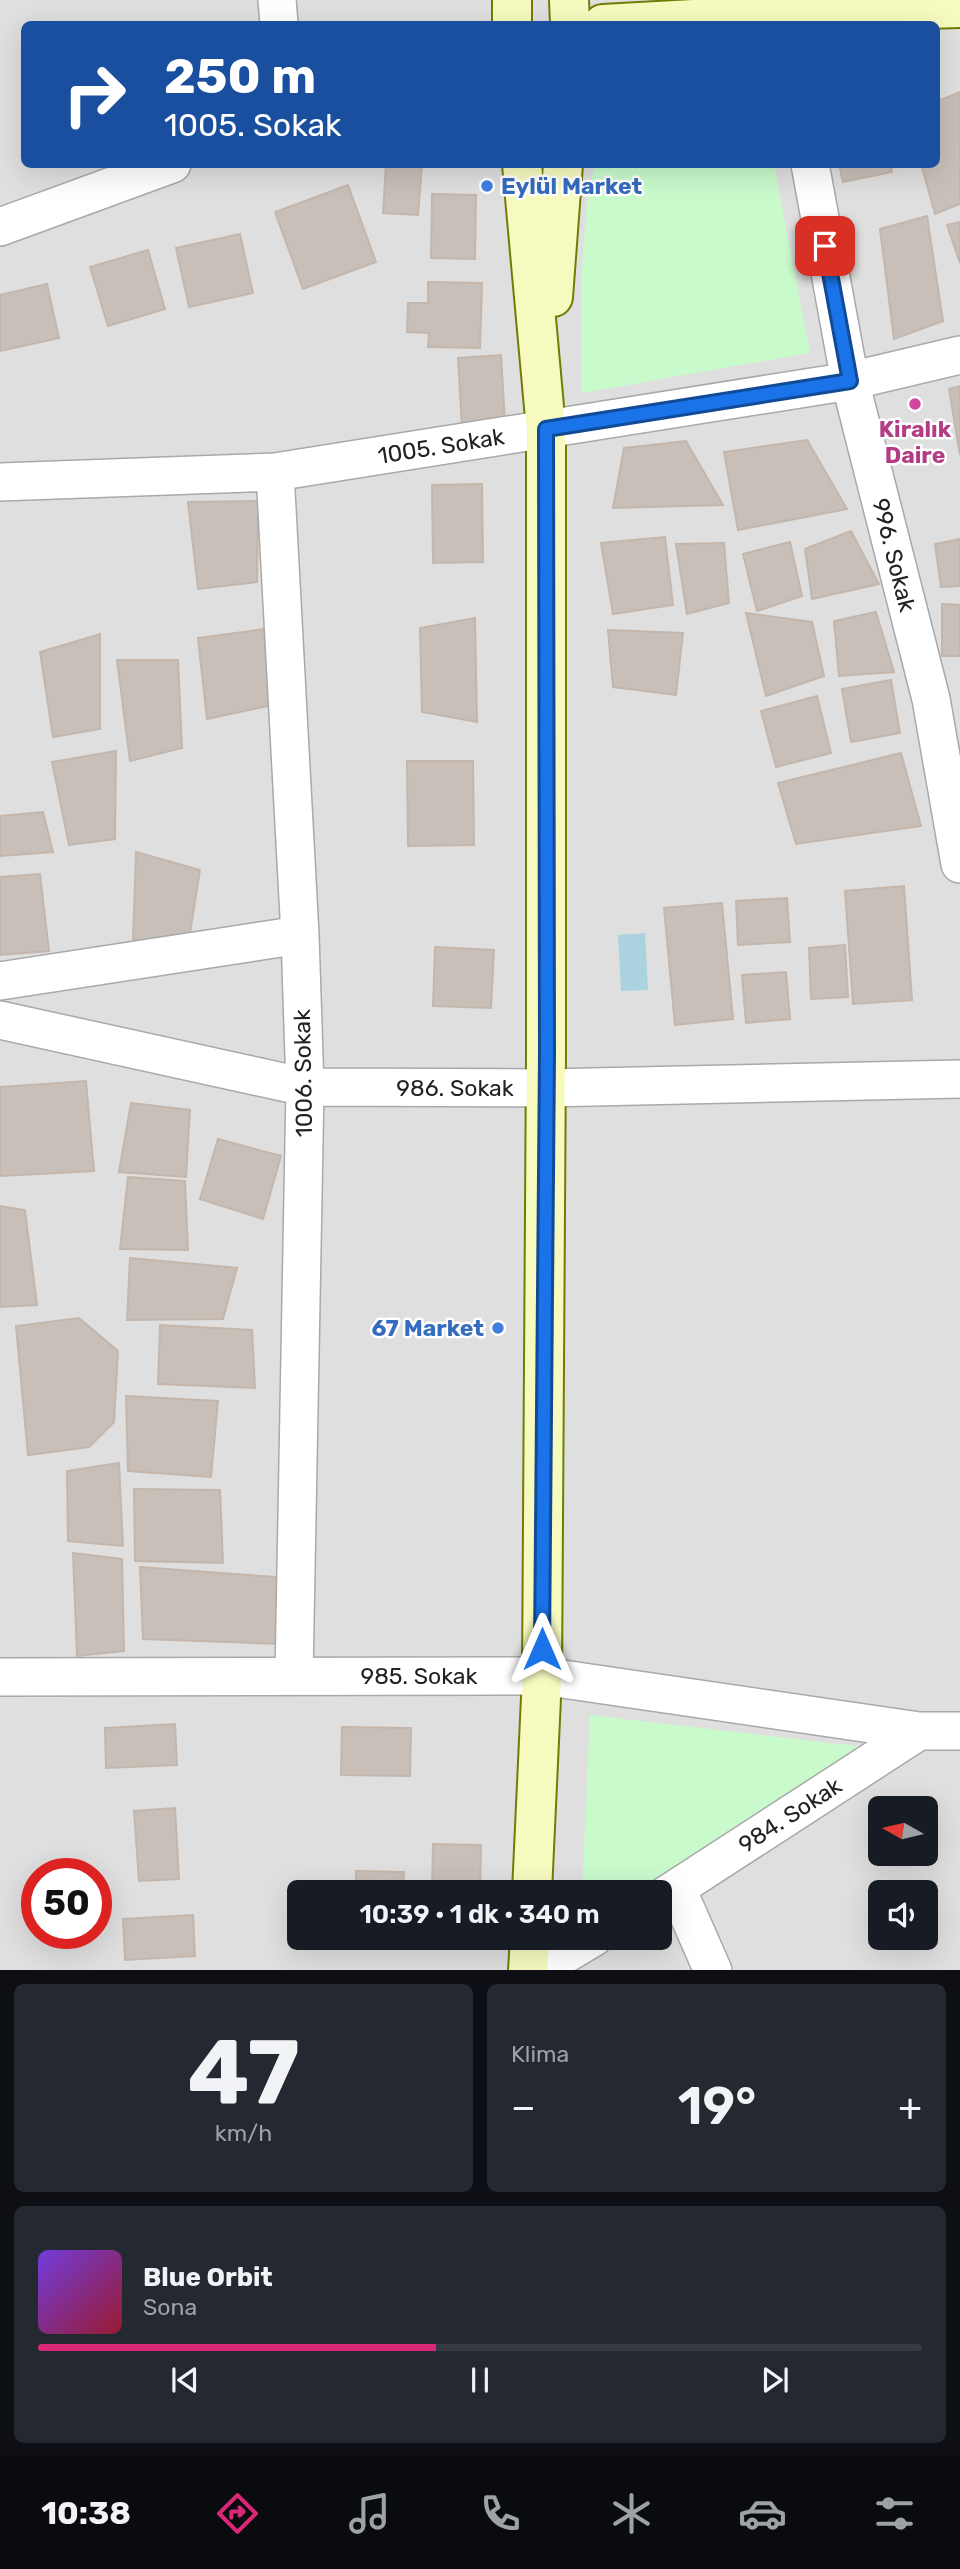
<!DOCTYPE html>
<html lang="tr">
<meta charset="utf-8">
<style>
:root{--surface:#171b24;--page:#242831;--text:#f1f3f6;--muted:#9ea1a6;--line:#363941;--accent:#db2777}
body{margin:0;font-family:Rubik,sans-serif;background:var(--page);color:var(--text);height:100vh;display:flex;flex-direction:column;font-size:26px;white-space:nowrap}
*{box-sizing:border-box;margin:0}
p{font-size:23px;color:var(--muted)}
.icon{flex:none;width:38px;height:38px;fill:none;stroke:currentColor;stroke-width:2;stroke-linecap:round;stroke-linejoin:round}
.map{position:relative;height:1970px;overflow:hidden}
.drawer{display:flex;flex-direction:column;gap:14px;padding:14px;background:#0d0f14;flex:1}
.drawer>*{flex:none}
.banner{position:absolute;left:21px;top:21px;width:919px;height:147px;border-radius:10px;box-shadow:0 7px 28px #0002;background:#1a4fa0;color:#fff;overflow:hidden}
.needle{width:46px;rotate:278deg}
.tools{position:absolute;left:868px;top:1796px;display:grid;gap:14px}
.tools a{display:grid;place-items:center;width:70px;height:70px;border-radius:10px;background:var(--surface);box-shadow:0 7px 28px #0002;font-size:35px}
.speed{position:absolute;left:21px;top:1858px;display:flex;gap:14px;font-size:35px;font-weight:700;text-align:center}
.speed>*{display:grid;place-content:center;width:91px;height:91px;border-radius:50%;background:var(--surface);box-shadow:0 7px 28px #0002;line-height:1}
.speed .limit{border:10px solid #d22;background:#fff;color:#111}
.pin{position:absolute;display:grid;place-items:center;width:60px;height:60px;color:#fff;margin:-30px;border-radius:14px;box-shadow:0 4px 10px #0006}
.me{position:absolute;width:77px;margin:-38px;rotate:0deg;stroke-linejoin:round;filter:drop-shadow(0 0 5px #0008)}
.turn{display:flex;align-items:center;gap:24px;height:147px;padding:0 28px;font-size:32px}
.turn .icon{width:91px;height:91px;stroke-width:2.5}
.turn b{display:block;font-size:49px;line-height:60px}
.big{font-size:52px;font-weight:600;line-height:1.1}
.drawer .widget{flex:1;display:flex;flex-direction:column;justify-content:center;gap:10px;min-width:0;padding:0 24px;border-radius:10px;background:var(--page)}
.drawer .dial{align-items:center;gap:0}
.dial b{font-size:91px;line-height:1}
.song{display:flex;align-items:center;gap:21px}
.cover{width:84px;height:84px;border-radius:10px;background:linear-gradient(135deg,hsl(260 70% 55%),hsl(350 70% 35%))}
.played{height:7px;border-radius:4px;background:linear-gradient(90deg,var(--accent) 45%,var(--line) 45%)}
.keys{display:flex;justify-content:space-around;direction:ltr}
.heat{display:flex;justify-content:space-between;align-items:center;font-size:38px;direction:ltr}
.drawer .tiles{flex:1;display:grid;gap:14px;grid-template-columns:1fr 1fr}
.widget:last-child{grid-column:span 2}
.trip{position:absolute;left:287px;top:1880px;width:385px;height:70px;border-radius:10px;background:var(--surface);box-shadow:0 7px 28px #0002;font-weight:600;line-height:70px;text-align:center}
.tabs{display:flex;height:112px;justify-content:space-around;align-items:center;background:#090b0e;color:var(--muted)}
.tabs .icon{width:49px;height:49px}
.tabs .active{color:var(--accent)}
.tabs b{font-size:32px;color:var(--text)}
.map>svg:first-child{display:block}
</style>
<div class="map">
<svg width="960" height="1971" viewBox="0 0 960 1971">
<rect width="100%" height="100%" fill="#f2efe9"/>
<!-- residential -->
<path fill="#e0dfdf" fill-rule="evenodd" d="M 0,0 L 960,0 L 960,1970 L 0,1971 ZM 24,24 L 936,24 L 936,164 L 24,164 ZM 880,1808 L 926,1808 L 926,1853 L 880,1853 ZM 37,1874 L 96,1874 L 96,1934 L 37,1934 ZM 299,1892 L 660,1892 L 660,1937 L 299,1937 ZM 880,1892 L 926,1892 L 926,1937 L 880,1937 Z"/>
<!-- park -->
<path fill="#c8facc" d="M 596,165 L 774,165 L 810,353 L 582,393 C 580,338 580,283 585,229 C 587,206 587,185 596,165 Z
M 590,1715 L 864,1747 L 641,1892 L 582,1892 Z"/>
<!-- water -->
<path fill="#aad3df" d="M 645,933 L 648,990 L 621,991 L 618,935 Z"/>
<!-- building -->
<path fill="#c7bfb8" stroke="#c4b6ab" stroke-width="2" d="M 960,92 L 960,204 L 935,214 L 921,164 L 936,164 L 936,102 Z
M 386,164 L 422,164 L 418,215 L 383,213 Z
M 839,164 L 891,164 L 892,172 L 843,182 Z
M 348,185 L 376,262 L 303,289 L 275,212 Z
M 432,194 L 476,195 L 475,259 L 431,258 Z
M 927,216 L 943,321 L 894,339 L 880,229 Z
M 960,222 L 960,263 L 947,225 Z
M 240,234 L 253,293 L 189,307 L 176,248 Z
M 148,250 L 165,309 L 108,326 L 90,267 Z
M 428,282 L 482,283 L 480,348 L 428,347 L 429,333 L 407,332 L 408,303 L 428,303 Z
M 47,284 L 59,338 L 0,351 L 0,295 Z
M 501,355 L 505,423 L 462,426 L 458,358 Z
M 960,386 L 960,455 L 949,389 Z
M 807,440 L 847,509 L 738,530 L 724,452 Z
M 686,441 L 723,505 L 613,508 L 624,448 Z
M 482,484 L 483,562 L 433,563 L 432,485 Z
M 258,501 L 257,582 L 198,589 L 188,502 Z
M 851,531 L 879,584 L 812,599 L 805,549 Z
M 665,537 L 673,605 L 613,614 L 601,543 Z
M 960,539 L 960,586 L 941,587 L 935,544 Z
M 790,542 L 802,596 L 757,611 L 743,554 Z
M 724,543 L 729,603 L 687,614 L 676,544 Z
M 942,604 L 960,605 L 960,656 L 942,656 Z
M 876,612 L 894,672 L 839,676 L 834,621 Z
M 746,613 L 812,622 L 824,676 L 766,696 Z
M 475,618 L 477,722 L 422,712 L 420,628 Z
M 272,628 L 268,706 L 207,719 L 198,638 Z
M 608,630 L 683,633 L 676,695 L 613,687 Z
M 100,634 L 100,729 L 53,737 L 40,652 Z
M 117,660 L 178,660 L 182,748 L 130,761 Z
M 891,680 L 900,733 L 851,742 L 842,689 Z
M 817,696 L 831,753 L 776,767 L 761,711 Z
M 116,751 L 115,839 L 69,845 L 52,762 Z
M 901,753 L 921,826 L 796,844 L 778,783 Z
M 407,761 L 473,761 L 474,845 L 408,846 Z
M 43,812 L 53,852 L 0,856 L 0,816 Z
M 136,852 L 200,870 L 188,946 L 133,939 Z
M 40,874 L 49,951 L 0,955 L 0,877 Z
M 904,886 L 912,1000 L 853,1004 L 845,891 Z
M 787,898 L 790,942 L 738,945 L 736,901 Z
M 722,903 L 733,1019 L 675,1025 L 664,908 Z
M 845,945 L 848,997 L 811,999 L 809,948 Z
M 435,947 L 494,950 L 491,1008 L 433,1006 Z
M 786,972 L 790,1019 L 746,1023 L 742,975 Z
M 86,1081 L 94,1171 L 0,1176 L 0,1087 Z
M 131,1103 L 190,1110 L 186,1177 L 119,1172 Z
M 218,1139 L 281,1156 L 263,1219 L 200,1199 Z
M 128,1177 L 185,1181 L 188,1250 L 120,1249 Z
M 0,1206 L 25,1210 L 37,1305 L 0,1307 Z
M 130,1258 L 237,1268 L 223,1319 L 127,1320 Z
M 79,1318 L 118,1351 L 114,1422 L 89,1447 L 28,1455 L 16,1326 Z
M 160,1325 L 252,1330 L 255,1388 L 158,1384 Z
M 126,1396 L 218,1401 L 211,1477 L 128,1471 Z
M 119,1463 L 123,1546 L 68,1541 L 67,1471 Z
M 134,1489 L 220,1490 L 223,1563 L 135,1561 Z
M 73,1553 L 122,1559 L 124,1651 L 77,1656 Z
M 140,1567 L 276,1577 L 280,1644 L 143,1639 Z
M 175,1724 L 177,1765 L 106,1768 L 105,1728 Z
M 342,1727 L 411,1728 L 410,1776 L 341,1775 Z
M 175,1808 L 179,1879 L 139,1881 L 134,1811 Z
M 433,1844 L 481,1845 L 480,1892 L 432,1892 Z
M 356,1871 L 404,1872 L 403,1892 L 356,1892 Z
M 193,1915 L 195,1956 L 125,1960 L 123,1919 Z
M 355,1937 L 402,1937 L 402,1942 L 355,1941 Z"/>
<g fill="none" stroke-linecap="round" stroke-linejoin="round">
<defs>
<path id="street" d="M 277,0 L 279,24
M 810,164 L 850,381 L 931,699 L 960,864
M 0,227 L 172,164
M 275,472 L 300,935 L 305,1087 L 294,1676
M 0,482 L 275,472 L 850,381 L 960,355
M 0,981 L 300,935
M 0,1020 L 305,1087 L 546,1088 L 960,1079
M 0,1677 L 542,1676 L 919,1731 L 960,1731
M 677,1889 L 713,1971
M 660,1899 L 919,1731
M 537,1971 L 594,1937"/>
<path id="secondary" d="M 569,0 L 570,24
M 512,24 L 512,0
M 603,24 L 802,13 L 960,8
M 522,164 L 546,429 L 546,1054 L 542,1676 L 532,1892
M 553,297 L 563,164
M 528,1971 L 530,1937"/>
</defs>
<!-- street casing -->
<use href="#street" stroke="#a9a9a9" stroke-width="40"/>
<!-- secondary casing -->
<use href="#secondary" stroke="#707d05" stroke-width="42"/>
<!-- street -->
<use href="#street" stroke="#fff" stroke-width="37"/>
<!-- secondary -->
<use href="#secondary" stroke="#f7fabf" stroke-width="38"/>
</g>
<g fill="none" stroke-linecap="round" stroke-linejoin="round">
<defs>
<path id="route" d="M 542,1649 L 547,1055 L 546,429 L 850,381 L 825,246"/>
</defs>
<!-- route casing -->
<use href="#route" stroke="#114b97" stroke-width="18"/>
<!-- route -->
<use href="#route" stroke="#1a73e8" stroke-width="12"/>
</g>
<!-- markers -->
<g fill="#3f7fe0" stroke="#fff" stroke-width="2.5">
<circle cx="487" cy="186" r="7"/>
<circle cx="498" cy="1328" r="7"/>
</g>
<circle fill="#d1479c" stroke="#fff" stroke-width="2.5" cx="915" cy="404" r="7"/>
<g text-anchor="middle" dominant-baseline="central" stroke-width="5" stroke-linejoin="round" paint-order="stroke">
<!-- shop labels -->
<g font-size="23" font-weight="bold" fill="#366cbe" stroke="#fff" text-anchor="start">
<text x="501" y="186">Eylül Market</text>
<text x="484" y="1328" text-anchor="end">67 Market</text>
</g>
<!-- hotel labels -->
<g font-size="23" font-weight="bold" fill="#b23c85" stroke="#fff">
<text x="915" y="429">Kiralık<tspan x="915" dy="26">Daire</tspan></text>
</g>
<!-- street labels -->
<g font-size="23" fill="#222" stroke="#fff">
<text transform="translate(441 446) rotate(-9)">1005. Sokak</text>
<text transform="translate(894 555) rotate(76)">996. Sokak</text>
<text transform="translate(303 1073) rotate(-91)">1006. Sokak</text>
<text x="455" y="1088">986. Sokak</text>
<text x="419" y="1676">985. Sokak</text>
<text transform="translate(790 1815) rotate(-33)">984. Sokak</text>
</g>
</g>
</svg>
<div class="tools">
<a><svg class="needle" viewBox="-14 -14 28 28"><path d="M0-13l5 13h-10z" fill="#e53935"/><path d="M0 13l5-13h-10z" fill="#9ea1a6"/></svg></a>
<a><svg class="icon" aria-label="sound" viewBox="0 0 24 24"><path d="M4 9h4l5-4v14l-5-4H4zM17 9q2 3 0 6"/></svg></a>
</div>
<div class="speed"><div class="limit">50</div></div>
<div class="pin" style="left:825px;top:246px;background:#d93025"><svg class="icon" aria-label="arrive" viewBox="0 0 24 24"><path d="M6 21V4h12l-3 4 3 4H6"/></svg></div>
<svg class="me" style="left:542px;top:1649px" viewBox="-20 -20 40 40"><path d="M0-17L14 15 0 8-14 15z" fill="#1a73e8" stroke="#fff" stroke-width="4"/></svg>
<div class="trip">10:39 · 1 dk · 340 m</div>
<div class="banner">
<div class="turn"><svg class="icon" aria-label="right" viewBox="0 0 24 24"><path d="M7 20v-9h11M14 6l5 5-5 5"/></svg><div><b>250 m</b>1005. Sokak</div></div>
</div>
</div>
<section class="drawer">
<div class="tiles">
<div class="widget dial"><b>47</b><p>km/h</p></div>
<div class="widget"><p>Klima</p>
<div class="heat"><a>−</a><b class="big">19°</b><a>+</a></div>
</div>
<div class="widget">
<div class="song"><i class="cover"></i><div><b>Blue Orbit</b><p>Sona</p></div></div>
<div class="played"></div>
<div class="keys"><svg class="icon" aria-label="previous" viewBox="0 0 24 24"><path d="M18 5L8 12l10 7zM5 5v14"/></svg><svg class="icon" aria-label="pause" viewBox="0 0 24 24"><path d="M8 5v14M16 5v14"/></svg><svg class="icon" aria-label="next" viewBox="0 0 24 24"><path d="M6 5l10 7-10 7zM19 5v14"/></svg></div>
</div>
</div>
</section>
<nav class="tabs">
<b>10:38</b>
<svg class="icon active" aria-label="directions" viewBox="0 0 24 24"><path d="M12 3l9 9-9 9-9-9zM9 14v-3h6M13 9l2 2-2 2"/></svg>
<svg class="icon" aria-label="music" viewBox="0 0 24 24"><path d="M9 18V5l10-2v13"/><circle cx="6" cy="18" r="3"/><circle cx="16" cy="16" r="3"/></svg>
<svg class="icon" aria-label="phone" viewBox="0 0 24 24"><path d="M5 4h4l2 5-3 2q2 4 5 5l2-3 5 2v4C11 20 4 13 5 4z"/></svg>
<svg class="icon" aria-label="climate" viewBox="0 0 24 24"><path d="M12 3v18M4 7l16 10M4 17L20 7"/></svg>
<svg class="icon" aria-label="car" viewBox="0 0 24 24"><path d="M5 17H2v-5l4-1 3-4h7l3 4 3 1v5h-3M9 17h6M6 11h13"/><circle cx="7" cy="17" r="2"/><circle cx="17" cy="17" r="2"/></svg>
<svg class="icon" aria-label="filters" viewBox="0 0 24 24"><path d="M4 7h16M4 17h16"/><circle cx="9" cy="7" r="2"/><circle cx="15" cy="17" r="2"/></svg>
</nav>
